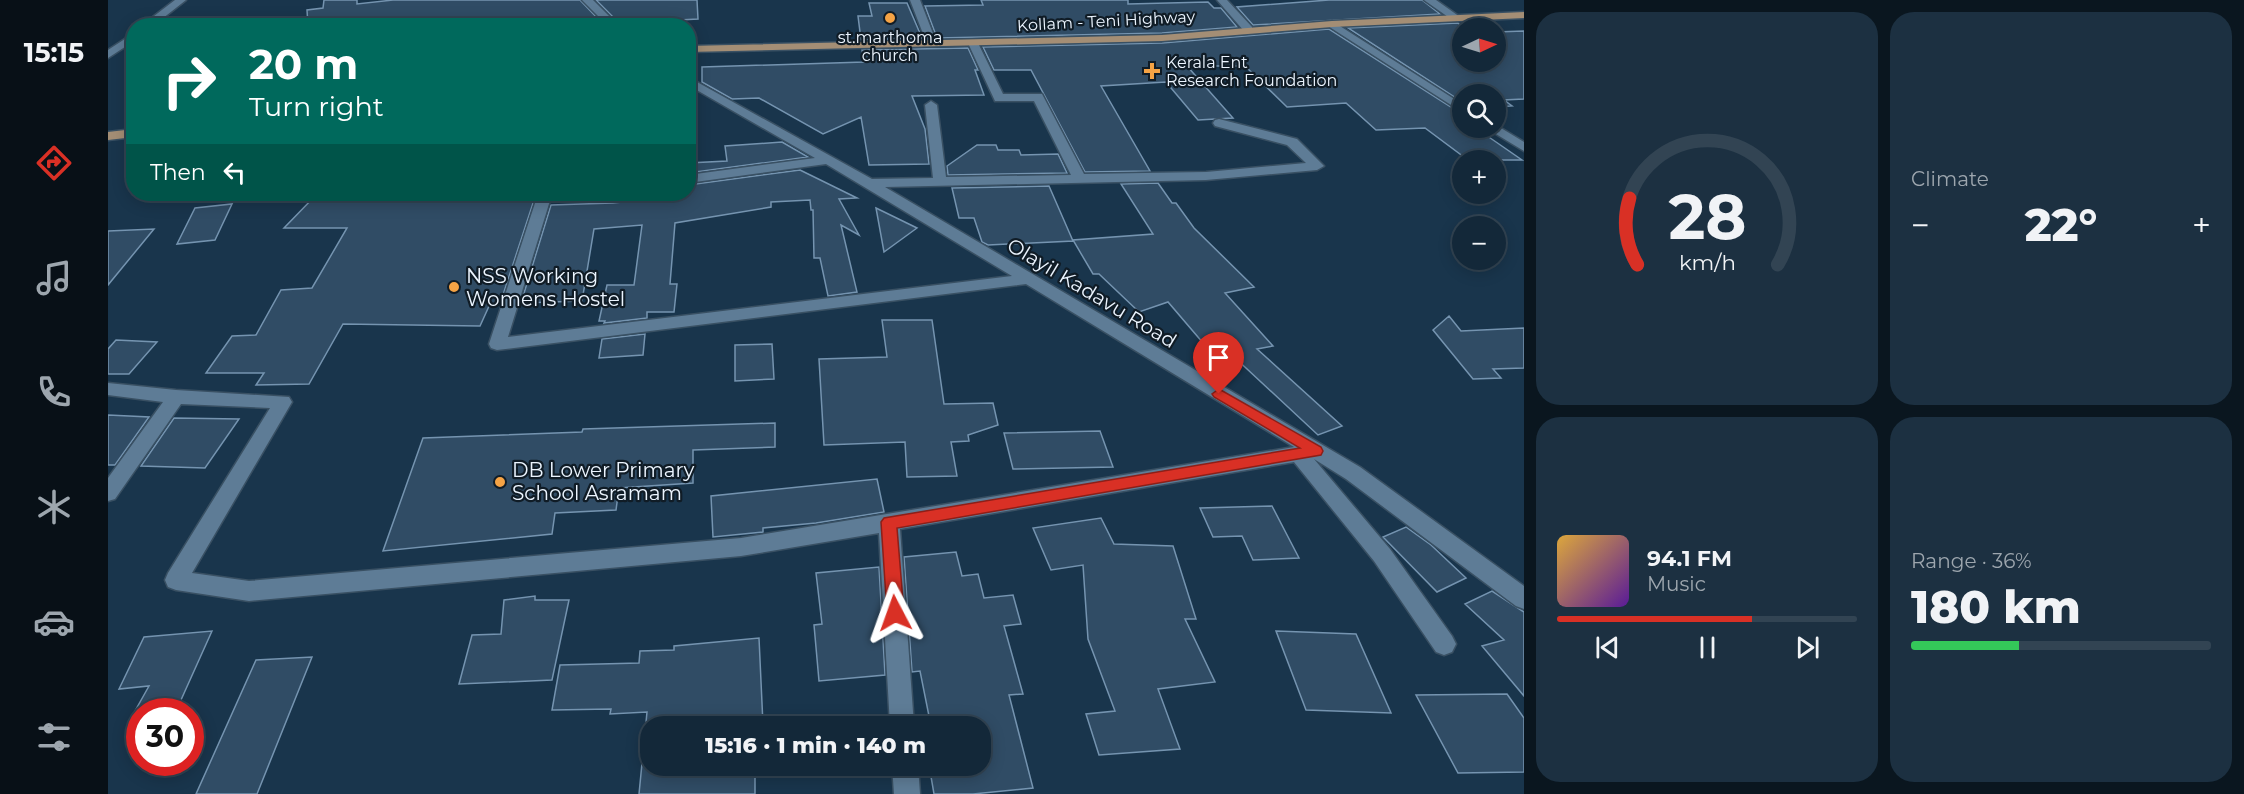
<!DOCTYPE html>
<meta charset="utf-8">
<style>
:root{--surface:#132839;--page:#1c3041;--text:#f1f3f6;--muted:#9da6ae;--line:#324453;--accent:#d93025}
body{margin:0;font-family:Montserrat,sans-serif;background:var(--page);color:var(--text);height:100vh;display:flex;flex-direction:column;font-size:22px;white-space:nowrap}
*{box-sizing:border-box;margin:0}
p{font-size:20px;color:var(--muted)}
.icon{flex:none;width:33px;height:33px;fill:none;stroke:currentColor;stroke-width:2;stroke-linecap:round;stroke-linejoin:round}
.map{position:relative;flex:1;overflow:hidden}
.sheet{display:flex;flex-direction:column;gap:12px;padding:12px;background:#0a161f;width:720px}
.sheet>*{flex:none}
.guide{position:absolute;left:18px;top:18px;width:570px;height:183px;border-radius:24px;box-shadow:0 3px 15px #0003,0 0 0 2px var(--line);background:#00695c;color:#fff;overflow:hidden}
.needle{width:39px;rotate:86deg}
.controls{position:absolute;left:1344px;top:18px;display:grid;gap:12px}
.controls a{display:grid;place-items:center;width:54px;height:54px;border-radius:50%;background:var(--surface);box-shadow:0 3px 15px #0003,0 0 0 2px var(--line);font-size:30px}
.speed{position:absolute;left:18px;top:698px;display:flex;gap:12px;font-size:30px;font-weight:700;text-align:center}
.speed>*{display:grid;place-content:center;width:78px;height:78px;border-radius:50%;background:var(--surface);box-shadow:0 3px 15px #0003,0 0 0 2px var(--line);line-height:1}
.speed .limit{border:9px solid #d22;background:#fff;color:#111}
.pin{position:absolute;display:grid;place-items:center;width:51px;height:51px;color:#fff;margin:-62px -26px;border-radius:50% 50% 50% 0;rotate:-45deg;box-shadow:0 0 6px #0007}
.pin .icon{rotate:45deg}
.me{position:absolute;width:66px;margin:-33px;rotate:356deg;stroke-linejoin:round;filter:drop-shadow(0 0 4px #0008)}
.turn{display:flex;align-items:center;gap:21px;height:126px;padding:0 24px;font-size:27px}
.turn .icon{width:78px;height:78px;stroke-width:2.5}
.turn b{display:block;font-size:42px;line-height:51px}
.then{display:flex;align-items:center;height:57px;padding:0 24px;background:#0003;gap:12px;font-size:22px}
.big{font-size:45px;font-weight:800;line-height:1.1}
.sheet .widget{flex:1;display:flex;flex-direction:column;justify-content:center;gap:9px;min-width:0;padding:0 21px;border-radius:24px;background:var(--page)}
.sheet .dial{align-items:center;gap:0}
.dial svg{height:156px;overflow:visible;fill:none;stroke:var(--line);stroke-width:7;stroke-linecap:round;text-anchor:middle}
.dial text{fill:var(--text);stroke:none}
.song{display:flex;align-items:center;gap:18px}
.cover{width:72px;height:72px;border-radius:9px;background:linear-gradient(135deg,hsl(40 70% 55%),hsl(270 70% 35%))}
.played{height:6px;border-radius:3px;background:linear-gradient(90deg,var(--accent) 65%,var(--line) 65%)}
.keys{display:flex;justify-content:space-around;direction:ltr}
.heat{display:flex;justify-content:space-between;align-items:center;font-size:33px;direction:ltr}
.charge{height:9px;border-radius:4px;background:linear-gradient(90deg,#34c759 36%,var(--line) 0)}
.sheet .tiles{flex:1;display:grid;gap:12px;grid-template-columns:repeat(2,1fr)}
.trip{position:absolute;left:532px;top:716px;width:351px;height:60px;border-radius:24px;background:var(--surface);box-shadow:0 3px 15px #0003,0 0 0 2px var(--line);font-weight:800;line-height:60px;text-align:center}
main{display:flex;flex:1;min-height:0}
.tabs{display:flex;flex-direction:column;width:108px;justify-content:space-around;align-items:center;background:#081017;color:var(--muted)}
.tabs .icon{width:42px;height:42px}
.tabs .on{color:var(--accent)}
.tabs b{font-size:27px;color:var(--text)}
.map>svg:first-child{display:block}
</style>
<main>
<nav class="tabs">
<b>15:15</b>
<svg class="icon on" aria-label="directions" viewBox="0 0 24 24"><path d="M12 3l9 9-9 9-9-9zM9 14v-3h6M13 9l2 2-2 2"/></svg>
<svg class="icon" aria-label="music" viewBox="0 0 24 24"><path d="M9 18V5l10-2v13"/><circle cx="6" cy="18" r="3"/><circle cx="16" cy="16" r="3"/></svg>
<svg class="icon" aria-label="phone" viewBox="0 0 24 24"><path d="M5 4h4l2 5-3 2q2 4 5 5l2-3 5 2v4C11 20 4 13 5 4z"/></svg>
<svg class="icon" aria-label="climate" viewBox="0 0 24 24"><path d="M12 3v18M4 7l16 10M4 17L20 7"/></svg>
<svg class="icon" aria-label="car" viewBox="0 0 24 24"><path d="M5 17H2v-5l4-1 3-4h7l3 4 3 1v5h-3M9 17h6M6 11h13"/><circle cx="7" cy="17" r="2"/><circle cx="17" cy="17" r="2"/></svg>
<svg class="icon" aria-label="filters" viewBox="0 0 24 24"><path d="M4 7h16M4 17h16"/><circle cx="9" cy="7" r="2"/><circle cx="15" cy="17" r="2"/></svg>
</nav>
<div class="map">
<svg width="1416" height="794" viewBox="0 0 1416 794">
<rect width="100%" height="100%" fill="#19354c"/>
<!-- building -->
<path fill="#304c65" stroke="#7594b0" stroke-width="1.5" d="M 216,0 L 249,0 L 249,4 L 285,0 L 472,0 L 495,24 L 200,26 L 199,10 L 215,8 Z
M 488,0 L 589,0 L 590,19 L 511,23 Z
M 873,0 L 1020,0 L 1020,4 L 1100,2 L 1106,8 L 1113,8 L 1129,27 L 1054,33 L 829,38 L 817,6 L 875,5 Z
M 1221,0 L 1314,0 L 1332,14 L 1145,25 L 1129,7 Z
M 761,3 L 799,3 L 814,38 L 753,40 L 750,16 L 764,16 Z
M 1350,23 L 1354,27 L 1354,62 L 1388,62 L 1388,32 L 1416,31 L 1416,99 L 1396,100 L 1404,106 L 1388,107 L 1388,94 L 1354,94 L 1354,102 L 1240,28 Z
M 1221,29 L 1354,114 L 1354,128 L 1376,128 L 1380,132 L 1375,133 L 1414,160 L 1360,160 L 1317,128 L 1268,130 L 1238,103 L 1179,107 L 1137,66 L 1079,66 L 1125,118 L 1090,120 L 1058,82 L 993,86 L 1042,171 L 977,172 L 923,70 L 886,70 L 875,47 L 1054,43 Z
M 860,48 L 870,70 L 867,70 L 876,95 L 804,96 L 817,129 L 821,164 L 761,165 L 753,117 L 715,134 L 651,98 L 624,99 L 594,82 L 594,67 L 756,62 L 754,50 Z
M 674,142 L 700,157 L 580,173 L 580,163 L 619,161 L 617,146 Z
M 869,145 L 888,145 L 890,150 L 911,150 L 913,155 L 950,154 L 959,173 L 840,175 L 839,166 Z
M 692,170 L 749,198 L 731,199 L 751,235 L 733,225 L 749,292 L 720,296 L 712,258 L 706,258 L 705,210 L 703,210 L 702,200 L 663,202 L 663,207 L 567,223 L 562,284 L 569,284 L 566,312 L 539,312 L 539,318 L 496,323 L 497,321 L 491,321 L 499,285 L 526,285 L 534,225 L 486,229 L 474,301 L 413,303 L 443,205 L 505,203 L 580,195 L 580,185 Z
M 1050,183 L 1064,203 L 1068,203 L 1086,228 L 1146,287 L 1117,293 L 1165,346 L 1149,349 L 1234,426 L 1210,435 L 1124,355 L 1126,354 L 1107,357 L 1060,302 L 1031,312 L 991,274 L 985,274 L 965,240 L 1045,234 L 1013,184 Z
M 941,186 L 965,241 L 880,245 L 874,242 L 866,218 L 851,218 L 844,188 Z
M 209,194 L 428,194 L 392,304 L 382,304 L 372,326 L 235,324 L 201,384 L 148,385 L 156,373 L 98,373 L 124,336 L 148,335 L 173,290 L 204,288 L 239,228 L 176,228 Z
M 124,204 L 107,240 L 69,244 L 87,208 Z
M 768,208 L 809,228 L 776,252 Z
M 46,229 L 0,285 L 0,231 Z
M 1341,316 L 1353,331 L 1416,328 L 1416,368 L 1385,369 L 1393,378 L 1365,379 L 1325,330 Z
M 774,320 L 824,320 L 836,404 L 885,403 L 890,425 L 860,435 L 861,441 L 843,442 L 849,476 L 799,477 L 797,442 L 716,445 L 711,359 L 779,357 Z
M 537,334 L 535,355 L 491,358 L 494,339 Z
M 8,340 L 49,342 L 21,374 L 0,374 L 0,349 Z
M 664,344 L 666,379 L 627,381 L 627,345 Z
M 0,415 L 41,417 L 7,465 L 0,465 Z
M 66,418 L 131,419 L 97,468 L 33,466 Z
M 667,423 L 667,447 L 585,450 L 585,483 L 511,488 L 508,510 L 447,513 L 444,534 L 275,551 L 315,438 L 474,432 L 475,429 Z
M 992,431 L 1005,467 L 905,469 L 896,433 Z
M 769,479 L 776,512 L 708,523 L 655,528 L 655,532 L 605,537 L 603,496 Z
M 1164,506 L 1191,558 L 1145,560 L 1134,536 L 1105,537 L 1092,508 Z
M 993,518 L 1006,544 L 1065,546 L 1088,619 L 1077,619 L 1107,682 L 1050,689 L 1072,749 L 991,755 L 978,714 L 1007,711 L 980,639 L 975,565 L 943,570 L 925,528 Z
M 1298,527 L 1323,545 L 1358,578 L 1329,592 L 1275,537 Z
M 848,552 L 854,576 L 870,574 L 876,598 L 905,595 L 913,624 L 896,626 L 915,694 L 901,695 L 925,788 L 865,794 L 826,794 L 821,765 L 873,765 L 873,726 L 821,726 L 823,726 L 812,671 L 804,672 L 796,557 Z
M 771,567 L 777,675 L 711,681 L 706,625 L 714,624 L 708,573 Z
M 1384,591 L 1416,612 L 1416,696 L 1374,646 L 1396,640 L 1357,604 Z
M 427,596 L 427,600 L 461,600 L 444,680 L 351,684 L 364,635 L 393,634 L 396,600 Z
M 104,631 L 68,711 L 27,711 L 41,686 L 11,689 L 36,637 Z
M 1168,631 L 1248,634 L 1283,713 L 1198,710 Z
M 651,638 L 655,725 L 543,726 L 543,765 L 647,765 L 647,794 L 531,794 L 539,712 L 502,714 L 503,709 L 444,710 L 452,665 L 531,663 L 532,651 L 566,650 L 566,646 Z
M 204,657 L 149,794 L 88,794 L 148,660 Z
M 1399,694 L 1416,718 L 1416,772 L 1350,773 L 1308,695 Z"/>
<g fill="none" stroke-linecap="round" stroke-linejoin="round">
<defs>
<path id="minor" d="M 67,0 L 78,0 L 45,26 L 33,26 Z
M 474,0 L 485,0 L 511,26 L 500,26 Z
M 802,0 L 812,0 L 829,44 L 828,46 L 820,46 L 819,44 Z
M 1109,0 L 1119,0 L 1144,27 L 1144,31 L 1136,31 Z
M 1316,0 L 1328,0 L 1352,17 L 1343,19 Z
M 1224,21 L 1354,104 L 1354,112 L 1220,26 L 1219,24 Z
M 26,33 L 26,41 L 0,58 L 0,50 Z
M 865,40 L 870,43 L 895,94 L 934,94 L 976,174 L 1098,172 L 1198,163 L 1179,145 L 1107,126 L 1105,123 L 1107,120 L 1111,119 L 1189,139 L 1216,166 L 1209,170 L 1098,180 L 777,187 L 1252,467 L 1416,586 L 1416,609 L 1408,606 L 1238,479 L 1206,459 L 1282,549 L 1344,636 L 1348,644 L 1344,652 L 1336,655 L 1328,652 L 1266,561 L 1186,462 L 792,529 L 806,726 L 782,726 L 771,533 L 633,556 L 141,601 L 68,590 L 60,587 L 57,580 L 60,573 L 162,408 L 73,404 L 7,499 L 0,501 L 0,478 L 55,402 L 0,395 L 0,383 L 68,390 L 181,397 L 184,402 L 84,573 L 141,581 L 633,538 L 1186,447 L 918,284 L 389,350 L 383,348 L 381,344 L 430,194 L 444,194 L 400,337 L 904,276 L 718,164 L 580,183 L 580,175 L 707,158 L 580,85 L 580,77 L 764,179 L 825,178 L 817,105 L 823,101 L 829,105 L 838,177 L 963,175 L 926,101 L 887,101 L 860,43 Z
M 1388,125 L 1416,142 L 1416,151 L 1378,128 L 1388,128 Z
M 784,765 L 810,765 L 812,794 L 786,794 Z"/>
<path id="major" d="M 1416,12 L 1416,18 L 1224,27 L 1054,41 L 580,52 L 580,46 L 1054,35 L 1224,21 Z
M 26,129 L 26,137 L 0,140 L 0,132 Z"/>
</defs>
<!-- minor casing -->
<use href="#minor" stroke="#395063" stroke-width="3"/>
<!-- major casing -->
<use href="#major" stroke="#395063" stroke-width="3"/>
<!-- minor -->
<use href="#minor" fill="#5e7c96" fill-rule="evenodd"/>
<!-- major -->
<use href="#major" fill="#a48e75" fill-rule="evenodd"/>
</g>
<!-- route -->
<path fill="#d93025" stroke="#8d1f18" stroke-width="1.5" d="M 1111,389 L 1213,447 L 1215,451 L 1213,455 L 789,528 L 796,613 L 793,618 L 787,621 L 781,618 L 779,613 L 773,522 L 776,518 L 1192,448 L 1106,397 L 1104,394 Z"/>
<!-- markers -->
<g fill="#f5a345" stroke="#101c26" stroke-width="2">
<circle cx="782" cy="18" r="6"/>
<path d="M1041 62h6v6h6v6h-6v6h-6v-6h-6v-6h6z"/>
<circle cx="346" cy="287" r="6"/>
<circle cx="392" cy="482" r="6"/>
</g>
<g text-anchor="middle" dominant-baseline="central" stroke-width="4.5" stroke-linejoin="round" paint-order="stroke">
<!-- far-street labels -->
<g font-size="16" fill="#ecf5ff" stroke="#101c26">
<text transform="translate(998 21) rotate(-3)">Kollam - Teni Highway</text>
</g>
<!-- far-poi labels -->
<g font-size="16" fill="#ecf5ff" stroke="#101c26">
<text x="782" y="37">st.marthoma<tspan x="782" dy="18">church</tspan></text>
<text x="1058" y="62" text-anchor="start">Kerala Ent<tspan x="1058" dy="18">Research Foundation</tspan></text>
</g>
<!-- poi labels -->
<g font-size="20" fill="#ecf5ff" stroke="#101c26" text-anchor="start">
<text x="358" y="276">NSS Working<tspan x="358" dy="23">Womens Hostel</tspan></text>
<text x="404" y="470">DB Lower Primary<tspan x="404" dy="23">School Asramam</tspan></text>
</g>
<!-- street labels -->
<g font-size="20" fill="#ecf5ff" stroke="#101c26">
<text transform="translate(984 293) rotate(31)">Olayil Kadavu Road</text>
</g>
</g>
</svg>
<div class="controls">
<a><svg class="needle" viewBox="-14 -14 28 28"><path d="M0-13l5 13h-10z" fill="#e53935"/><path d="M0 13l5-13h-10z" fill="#9da6ae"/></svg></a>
<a><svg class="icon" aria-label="search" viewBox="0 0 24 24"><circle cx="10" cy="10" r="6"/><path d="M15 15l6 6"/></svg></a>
<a>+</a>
<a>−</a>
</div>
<div class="speed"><div class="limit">30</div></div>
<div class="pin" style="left:1111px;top:394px;background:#d93025"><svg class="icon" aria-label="arrive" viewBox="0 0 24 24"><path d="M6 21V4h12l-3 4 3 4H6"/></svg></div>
<svg class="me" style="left:787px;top:613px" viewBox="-20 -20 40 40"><path d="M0-17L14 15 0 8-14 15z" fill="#d93025" stroke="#fff" stroke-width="4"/></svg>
<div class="trip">15:16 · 1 min · 140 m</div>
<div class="guide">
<div class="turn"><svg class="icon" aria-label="right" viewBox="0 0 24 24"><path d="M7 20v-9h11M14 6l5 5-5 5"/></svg><div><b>20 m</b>Turn right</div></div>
<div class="then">Then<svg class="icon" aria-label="left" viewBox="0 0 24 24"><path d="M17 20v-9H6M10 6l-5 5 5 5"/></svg></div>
</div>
</div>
<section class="sheet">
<div class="tiles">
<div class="widget dial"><svg viewBox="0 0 100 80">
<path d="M14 69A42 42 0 1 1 86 69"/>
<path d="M14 69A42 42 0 0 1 10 35" stroke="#d93025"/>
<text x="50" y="56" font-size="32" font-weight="700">28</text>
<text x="50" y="72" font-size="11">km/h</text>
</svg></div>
<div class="widget"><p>Climate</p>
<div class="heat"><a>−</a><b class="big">22°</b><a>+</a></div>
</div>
<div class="widget">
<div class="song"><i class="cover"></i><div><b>94.1 FM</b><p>Music</p></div></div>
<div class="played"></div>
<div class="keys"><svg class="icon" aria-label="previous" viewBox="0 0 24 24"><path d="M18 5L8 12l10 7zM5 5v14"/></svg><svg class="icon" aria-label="pause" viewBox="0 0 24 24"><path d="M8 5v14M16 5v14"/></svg><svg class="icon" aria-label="next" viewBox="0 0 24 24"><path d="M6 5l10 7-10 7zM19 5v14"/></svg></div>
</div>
<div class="widget"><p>Range · 36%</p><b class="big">180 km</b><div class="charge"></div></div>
</div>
</section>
</main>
